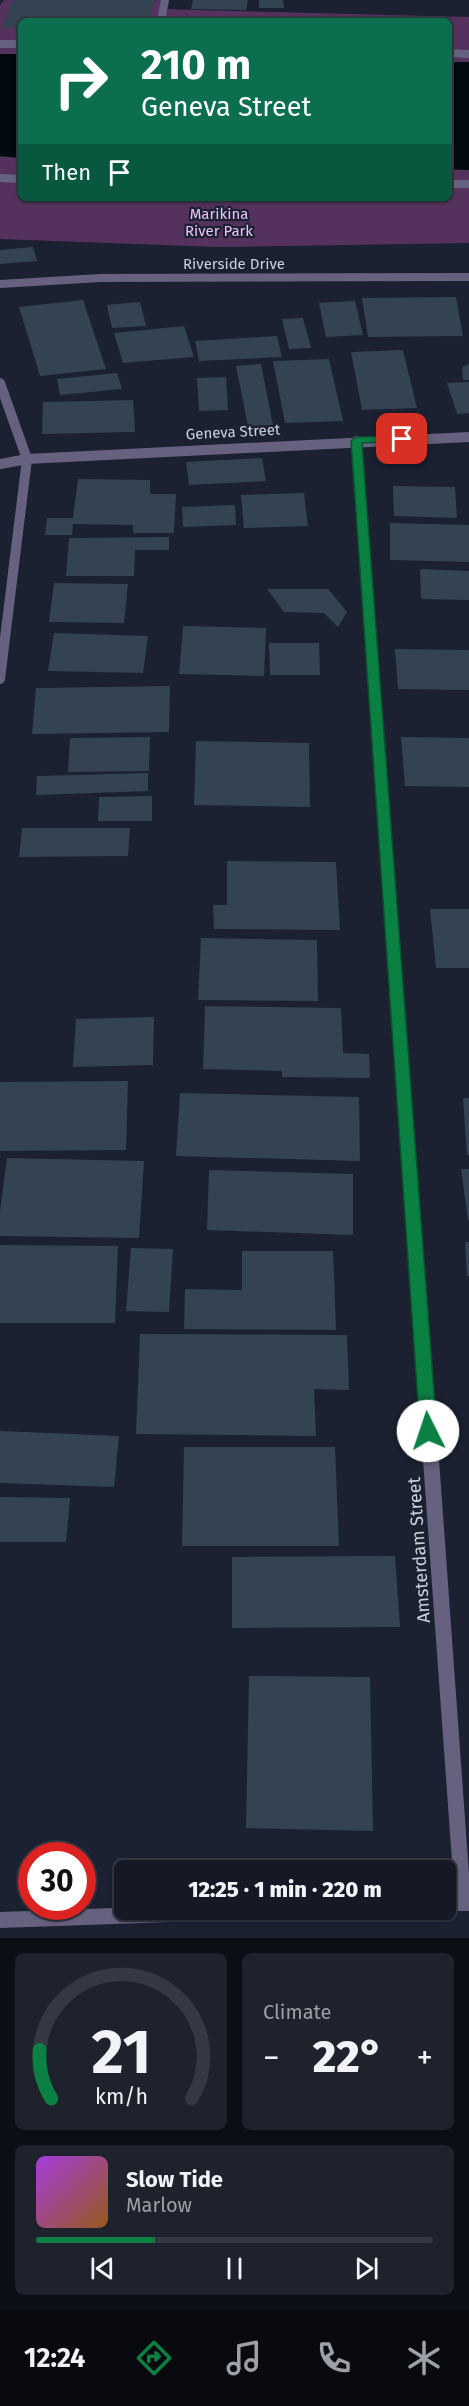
<!DOCTYPE html>
<meta charset="utf-8">
<style>
:root{--surface:#141925;--page:#1d222d;--text:#f1f3f6;--muted:#9da0a7;--line:#333842;--accent:#0b8043}
body{margin:0;font-family:"Fira Sans",sans-serif;background:var(--page);color:var(--text);height:100vh;display:flex;flex-direction:column;font-size:22px;white-space:nowrap}
*{box-sizing:border-box;margin:0}
p{font-size:20px;color:var(--muted)}
.icon{flex:none;width:33px;height:33px;fill:none;stroke:currentColor;stroke-width:2;stroke-linecap:round;stroke-linejoin:round}
.map{position:relative;height:1938px;overflow:hidden}
.sheet{display:flex;flex-direction:column;gap:15px;padding:15px;background:#0b0e14;flex:1}
.sheet>*{flex:none}
.hud{position:absolute;left:18px;top:18px;width:434px;height:183px;border-radius:9px;box-shadow:0 2px 4px #0004,0 0 0 2px var(--line);background:#0b6e4f;color:#fff;overflow:hidden}
.speed{position:absolute;left:18px;top:1842px;display:flex;gap:12px;font-size:30px;font-weight:700;text-align:center}
.speed>*{display:grid;place-content:center;width:78px;height:78px;border-radius:50%;background:var(--surface);box-shadow:0 2px 4px #0004,0 0 0 2px var(--line);line-height:1}
.speed .limit{border:9px solid #d22;background:#fff;color:#111}
.pin{position:absolute;display:grid;place-items:center;width:51px;height:51px;color:#fff;margin:-26px;border-radius:12px;box-shadow:0 3px 9px #0006}
.me{position:absolute;width:66px;margin:-33px;rotate:356deg;stroke-linejoin:round;filter:drop-shadow(0 0 4px #0008)}
.turn{display:flex;align-items:center;gap:21px;height:126px;padding:0 24px;font-size:27px}
.turn .icon{width:78px;height:78px;stroke-width:2.5}
.turn b{display:block;font-size:42px;line-height:51px}
.then{display:flex;align-items:center;height:57px;padding:0 24px;background:#0003;gap:12px;font-size:22px}
.big{font-size:45px;font-weight:800;line-height:1.1}
.sheet .card{flex:1;display:flex;flex-direction:column;justify-content:center;gap:9px;min-width:0;padding:0 21px;border-radius:9px;background:var(--page)}
.sheet .dial{align-items:center;gap:0}
.dial svg{height:156px;overflow:visible;fill:none;stroke:var(--line);stroke-width:7;stroke-linecap:round;text-anchor:middle}
.dial text{fill:var(--text);stroke:none}
.song{display:flex;align-items:center;gap:18px}
.cover{width:72px;height:72px;border-radius:9px;background:linear-gradient(135deg,hsl(280 70% 55%),hsl(30 70% 35%))}
.played{height:6px;border-radius:3px;background:linear-gradient(90deg,var(--accent) 30%,var(--line) 30%)}
.keys{display:flex;justify-content:space-around;direction:ltr}
.heat{display:flex;justify-content:space-between;align-items:center;font-size:33px;direction:ltr}
.sheet .tiles{flex:1;display:grid;gap:15px;grid-template-columns:1fr 1fr}
.card:last-child{grid-column:span 2}
.trip{position:absolute;left:114px;top:1860px;width:342px;height:60px;border-radius:9px;background:var(--surface);box-shadow:0 2px 4px #0004,0 0 0 2px var(--line);font-weight:800;line-height:60px;text-align:center}
.tab-bar{display:flex;height:96px;justify-content:space-around;align-items:center;background:#080a0f;color:var(--muted)}
.tab-bar .icon{width:42px;height:42px}
.tab-bar .current{color:var(--accent)}
.tab-bar b{font-size:27px;color:var(--text)}
.map>svg:first-child{display:block}
</style>
<div class="map">
<svg width="469" height="1938" viewBox="0 0 469 1938">
<rect width="100%" height="100%" fill="#1b2131"/>
<!-- green -->
<path fill="#54325d" d="M 4,0 L 161,0 L 160,9 L 469,17 L 469,62 L 449,62 L 448,21 L 21,21 L 21,54 L 0,54 L 0,5 Z
M 0,156 L 21,158 L 21,198 L 448,198 L 449,169 L 469,170 L 469,243 L 219,247 L 0,239 Z"/>
<!-- water -->
<path fill="#010a0e" d="M 0,54 L 21,54 L 21,158 L 0,156 Z
M 448,62 L 469,62 L 469,170 L 449,169 Z"/>
<!-- building -->
<path fill="#334352" d="M 13,0 L 155,0 L 149,21 L 21,21 L 21,28 L 2,27 Z
M 193,0 L 248,0 L 246,10 L 191,9 Z
M 259,0 L 283,0 L 284,8 L 259,8 Z
M 33,247 L 37,261 L 0,264 L 0,250 Z
M 456,297 L 463,336 L 368,337 L 362,298 Z
M 83,300 L 106,369 L 40,376 L 19,307 Z
M 355,301 L 363,335 L 326,337 L 319,303 Z
M 140,302 L 146,326 L 112,328 L 107,305 Z
M 303,318 L 311,348 L 289,349 L 282,319 Z
M 184,326 L 194,357 L 123,363 L 114,333 Z
M 277,336 L 282,357 L 199,361 L 195,341 Z
M 403,350 L 417,408 L 362,410 L 351,352 Z
M 329,359 L 343,421 L 285,423 L 273,361 Z
M 261,364 L 273,425 L 248,426 L 236,366 Z
M 469,364 L 469,380 L 463,380 L 462,367 Z
M 117,373 L 122,389 L 60,395 L 57,379 Z
M 226,377 L 228,410 L 199,411 L 197,378 Z
M 469,382 L 469,413 L 457,414 L 447,383 Z
M 133,400 L 135,432 L 42,434 L 43,402 Z
M 262,458 L 266,481 L 189,485 L 186,462 Z
M 78,479 L 150,480 L 150,494 L 176,494 L 174,533 L 133,533 L 133,525 L 73,524 L 72,535 L 45,535 L 47,518 L 73,518 Z
M 393,486 L 455,487 L 457,518 L 394,516 Z
M 304,493 L 308,526 L 244,528 L 241,495 Z
M 235,505 L 236,525 L 183,527 L 182,507 Z
M 390,523 L 469,525 L 469,562 L 390,560 Z
M 169,537 L 169,550 L 135,550 L 134,576 L 66,576 L 69,538 Z
M 420,569 L 469,571 L 469,600 L 421,599 Z
M 54,583 L 128,584 L 124,623 L 49,622 Z
M 267,589 L 328,589 L 347,612 L 338,627 L 324,613 L 284,612 Z
M 183,626 L 266,628 L 264,676 L 179,674 Z
M 54,633 L 148,636 L 143,673 L 48,671 Z
M 269,643 L 319,643 L 320,675 L 270,675 Z
M 395,649 L 469,650 L 469,690 L 398,689 Z
M 170,686 L 169,732 L 32,734 L 36,688 Z
M 150,737 L 149,771 L 68,772 L 70,738 Z
M 401,737 L 469,738 L 469,787 L 405,786 Z
M 196,741 L 309,743 L 310,807 L 194,805 Z
M 148,773 L 148,791 L 36,795 L 37,776 Z
M 152,796 L 152,821 L 98,821 L 99,797 Z
M 22,828 L 130,828 L 128,856 L 19,857 Z
M 227,861 L 336,862 L 340,930 L 214,929 L 213,905 L 227,905 Z
M 430,909 L 469,909 L 469,968 L 436,968 Z
M 201,938 L 317,940 L 318,1001 L 198,1000 Z
M 205,1006 L 341,1008 L 343,1053 L 369,1054 L 370,1078 L 282,1077 L 282,1071 L 203,1069 Z
M 154,1017 L 153,1065 L 73,1067 L 76,1019 Z
M 128,1081 L 126,1150 L 0,1151 L 0,1082 Z
M 180,1093 L 359,1097 L 360,1161 L 176,1156 Z
M 463,1098 L 469,1098 L 469,1155 L 467,1155 Z
M 7,1158 L 144,1161 L 139,1238 L 0,1236 L 0,1211 Z
M 461,1169 L 469,1169 L 469,1220 L 468,1220 Z
M 209,1170 L 353,1174 L 353,1235 L 207,1230 Z
M 465,1242 L 469,1242 L 469,1276 L 467,1276 Z
M 0,1245 L 118,1246 L 115,1323 L 0,1323 Z
M 131,1248 L 173,1249 L 169,1312 L 126,1311 Z
M 242,1251 L 333,1251 L 336,1330 L 184,1329 L 185,1289 L 242,1290 Z
M 140,1334 L 347,1335 L 349,1390 L 314,1389 L 316,1436 L 136,1434 Z
M 0,1431 L 119,1436 L 114,1487 L 0,1483 Z
M 184,1447 L 335,1447 L 339,1546 L 182,1546 Z
M 0,1497 L 70,1498 L 66,1542 L 0,1542 Z
M 395,1556 L 400,1627 L 232,1628 L 232,1557 Z
M 249,1676 L 370,1677 L 373,1831 L 246,1828 Z"/>
<g fill="none" stroke-linecap="round" stroke-linejoin="round">
<!-- minor-far3 -->
<path stroke="#676180" stroke-width="8" d="M 161,21 L 165,0
M 0,44 L 21,44
M 448,53 L 469,54
M 0,178 L 21,179
M 448,184 L 469,184
M 0,284 L 100,278 L 469,277"/>
<!-- minor-far2 -->
<path stroke="#676180" stroke-width="10" d="M 0,383 L 27,459 L 0,679
M 357,441 L 379,741
M 0,464 L 27,459 L 469,437"/>
<!-- minor-far1 -->
<path stroke="#676180" stroke-width="12" d="M 379,739 L 417,1268"/>
<!-- minor -->
<path stroke="#676180" stroke-width="16" d="M 417,1266 L 463,1902
M 446,1903 L 469,1903
M 0,1920 L 281,1910"/>
</g>
<!-- route -->
<path fill="#0b8043" stroke="#07532c" stroke-width="1.5" d="M 402,436 L 407,439 L 405,441 L 362,443 L 437,1431 L 434,1436 L 423,1436 L 420,1431 L 351,441 L 357,437 Z"/>
<g text-anchor="middle" dominant-baseline="central" stroke-width="4.5" stroke-linejoin="round" paint-order="stroke">
<!-- far-park labels -->
<g font-size="15" fill="#eac1f5" stroke="#1b2131">
<text x="219" y="214">Marikina<tspan x="219" dy="17">River Park</tspan></text>
</g>
<!-- far-street labels -->
<g font-size="15" fill="#ced2dd" stroke="#1b2131">
<text x="234" y="264">Riverside Drive</text>
<text transform="translate(233 432) rotate(-3)">Geneva Street</text>
</g>
<!-- street labels -->
<g font-size="18" fill="#ced2dd" stroke="#1b2131">
<text transform="translate(419 1550) rotate(-94)">Amsterdam Street</text>
</g>
</g>
</svg>
<div class="speed"><div class="limit">30</div></div>
<div class="pin" style="left:402px;top:439px;background:#d93025"><svg class="icon" aria-label="arrive" viewBox="0 0 24 24"><path d="M6 21V4h12l-3 4 3 4H6"/></svg></div>
<svg class="me" style="left:428px;top:1431px" viewBox="-20 -20 40 40"><circle r="19" fill="#fff"/><path d="M0-13L10 11 0 6-10 11z" fill="#0b8043"/></svg>
<div class="trip">12:25 · 1 min · 220 m</div>
<div class="hud">
<div class="turn"><svg class="icon" aria-label="right" viewBox="0 0 24 24"><path d="M7 20v-9h11M14 6l5 5-5 5"/></svg><div><b>210 m</b>Geneva Street</div></div>
<div class="then">Then<svg class="icon" aria-label="arrive" viewBox="0 0 24 24"><path d="M6 21V4h12l-3 4 3 4H6"/></svg></div>
</div>
</div>
<section class="sheet">
<div class="tiles">
<div class="card dial"><svg viewBox="0 0 100 80">
<path d="M14 69A42 42 0 1 1 86 69"/>
<path d="M14 69A42 42 0 0 1 8 44" stroke="#0b8043"/>
<text x="50" y="56" font-size="32" font-weight="700">21</text>
<text x="50" y="72" font-size="11">km/h</text>
</svg></div>
<div class="card"><p>Climate</p>
<div class="heat"><a>−</a><b class="big">22°</b><a>+</a></div>
</div>
<div class="card">
<div class="song"><i class="cover"></i><div><b>Slow Tide</b><p>Marlow</p></div></div>
<div class="played"></div>
<div class="keys"><svg class="icon" aria-label="previous" viewBox="0 0 24 24"><path d="M18 5L8 12l10 7zM5 5v14"/></svg><svg class="icon" aria-label="pause" viewBox="0 0 24 24"><path d="M8 5v14M16 5v14"/></svg><svg class="icon" aria-label="next" viewBox="0 0 24 24"><path d="M6 5l10 7-10 7zM19 5v14"/></svg></div>
</div>
</div>
</section>
<nav class="tab-bar">
<b>12:24</b>
<svg class="icon current" aria-label="directions" viewBox="0 0 24 24"><path d="M12 3l9 9-9 9-9-9zM9 14v-3h6M13 9l2 2-2 2"/></svg>
<svg class="icon" aria-label="music" viewBox="0 0 24 24"><path d="M9 18V5l10-2v13"/><circle cx="6" cy="18" r="3"/><circle cx="16" cy="16" r="3"/></svg>
<svg class="icon" aria-label="phone" viewBox="0 0 24 24"><path d="M5 4h4l2 5-3 2q2 4 5 5l2-3 5 2v4C11 20 4 13 5 4z"/></svg>
<svg class="icon" aria-label="climate" viewBox="0 0 24 24"><path d="M12 3v18M4 7l16 10M4 17L20 7"/></svg>
</nav>
